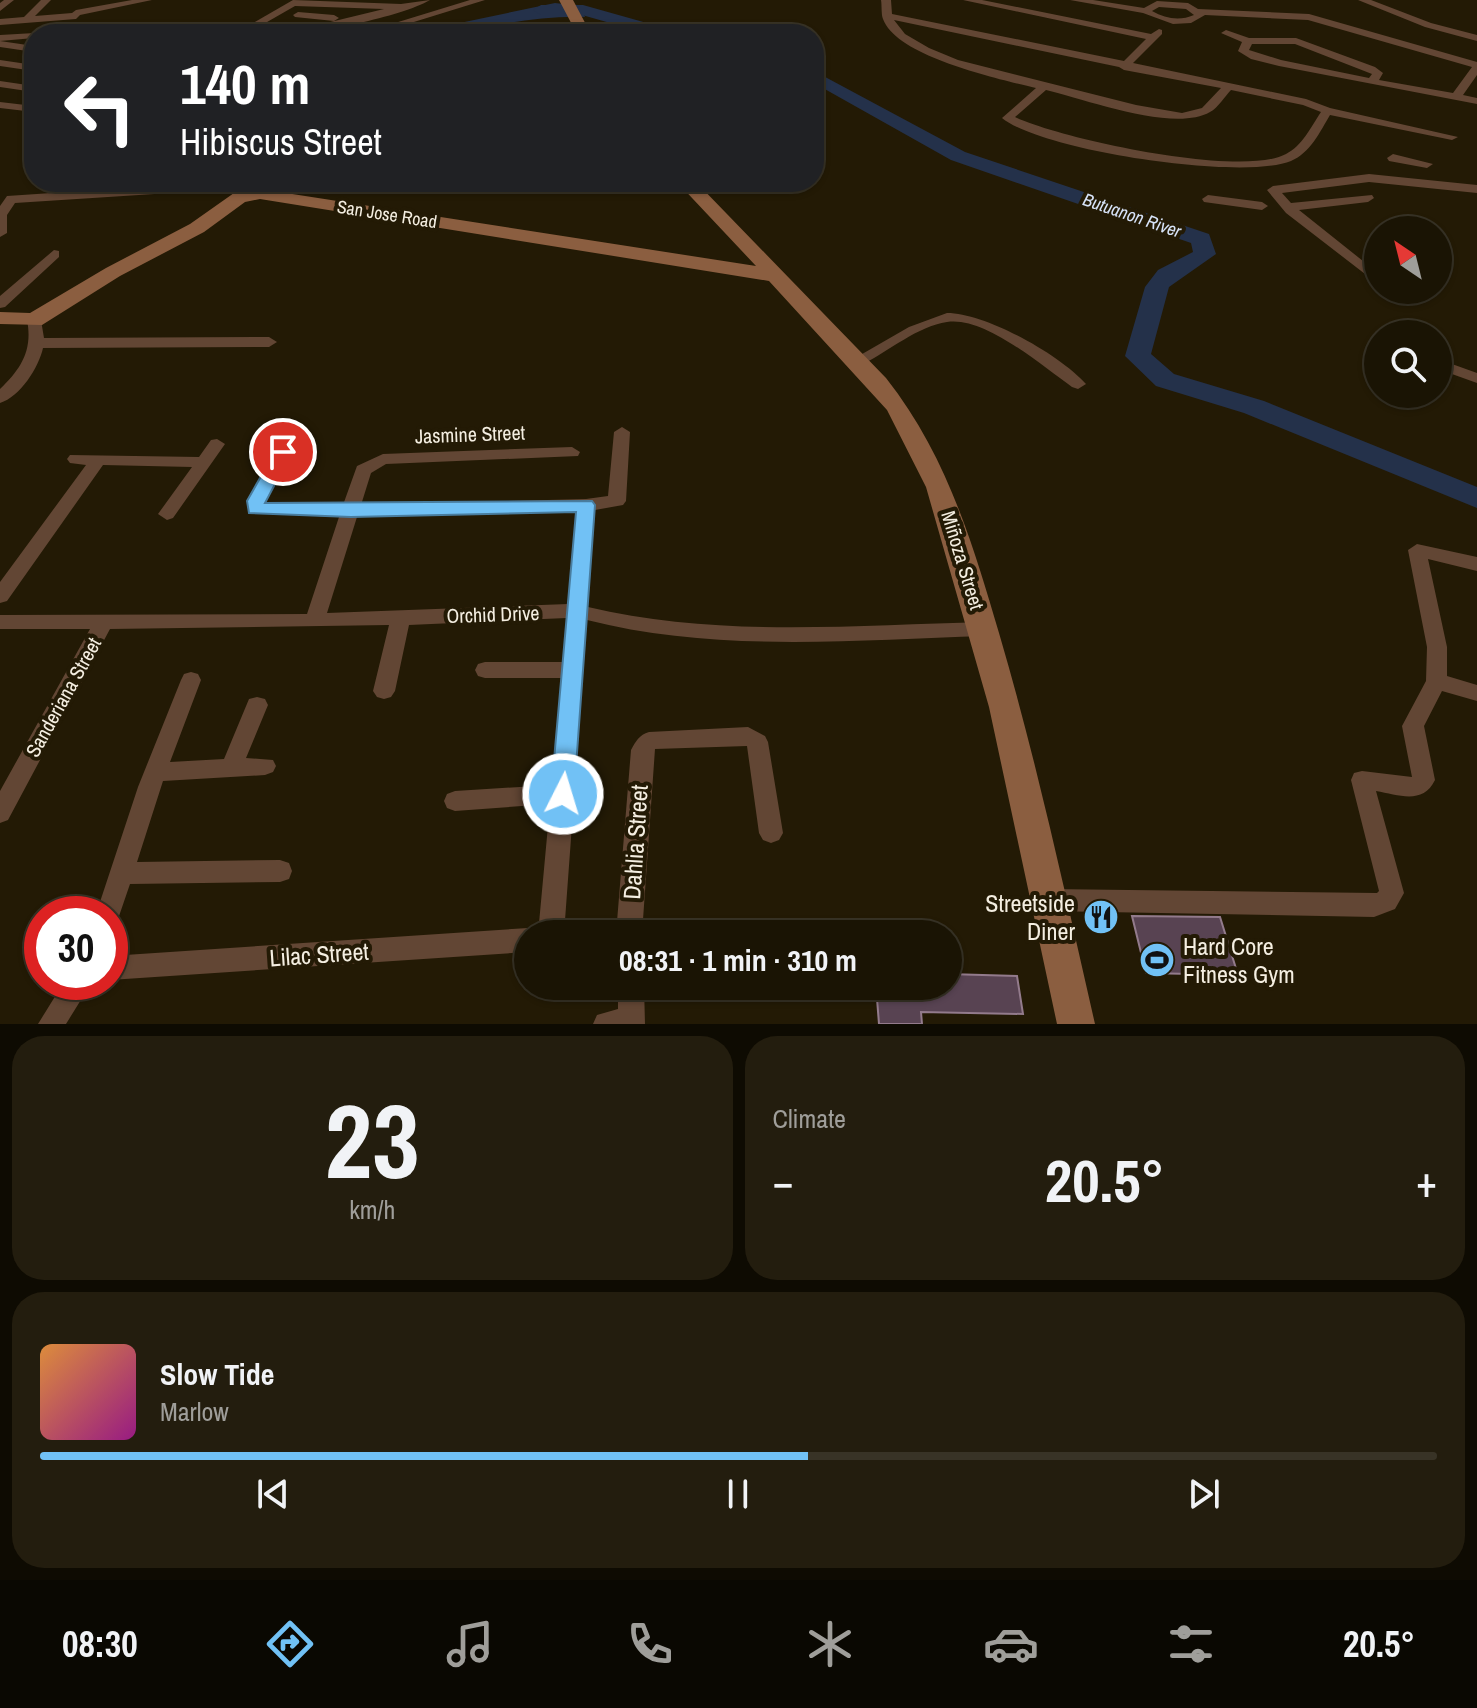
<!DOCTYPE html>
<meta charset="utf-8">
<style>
:root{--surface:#1a1404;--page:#231d0e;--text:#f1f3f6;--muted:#9f9e9a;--line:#383326;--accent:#71c1f5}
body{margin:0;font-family:"Archivo Narrow",sans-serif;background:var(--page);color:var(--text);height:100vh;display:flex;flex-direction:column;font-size:30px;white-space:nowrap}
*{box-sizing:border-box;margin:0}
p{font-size:26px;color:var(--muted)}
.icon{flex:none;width:44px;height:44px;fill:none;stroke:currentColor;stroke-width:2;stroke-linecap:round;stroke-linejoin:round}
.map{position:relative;height:1024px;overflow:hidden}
.drawer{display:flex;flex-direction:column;gap:12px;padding:12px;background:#0e0b02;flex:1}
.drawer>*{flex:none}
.banner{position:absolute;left:24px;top:24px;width:800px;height:168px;border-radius:32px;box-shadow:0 2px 6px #0004,0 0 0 2px var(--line);background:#202124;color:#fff;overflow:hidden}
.needle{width:52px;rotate:325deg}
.controls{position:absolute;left:1364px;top:216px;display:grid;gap:16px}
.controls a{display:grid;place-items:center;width:88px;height:88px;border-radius:50%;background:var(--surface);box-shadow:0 2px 6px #0004,0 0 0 2px var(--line);font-size:40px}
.speed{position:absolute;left:24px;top:896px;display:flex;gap:16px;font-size:40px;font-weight:700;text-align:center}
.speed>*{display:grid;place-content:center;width:104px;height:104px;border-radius:50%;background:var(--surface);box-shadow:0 2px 6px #0004,0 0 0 2px var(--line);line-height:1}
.speed .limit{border:12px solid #d22;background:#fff;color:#111}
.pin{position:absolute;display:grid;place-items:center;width:68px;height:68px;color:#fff;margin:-34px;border:4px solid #fff;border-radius:50%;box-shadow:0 2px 8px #0007}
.me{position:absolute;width:88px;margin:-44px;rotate:5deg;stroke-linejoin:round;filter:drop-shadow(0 0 6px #0008)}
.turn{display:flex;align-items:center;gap:28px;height:168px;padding:0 24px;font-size:36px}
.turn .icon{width:104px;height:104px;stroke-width:2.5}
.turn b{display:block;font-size:56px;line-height:68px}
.big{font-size:60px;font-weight:800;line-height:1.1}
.drawer .card{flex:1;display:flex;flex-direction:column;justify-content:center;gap:12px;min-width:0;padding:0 28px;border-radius:32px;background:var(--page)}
.drawer .dial{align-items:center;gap:0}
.dial b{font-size:104px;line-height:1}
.song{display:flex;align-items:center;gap:24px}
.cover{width:96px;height:96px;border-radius:12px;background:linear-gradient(135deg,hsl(30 70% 55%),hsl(310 70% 35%))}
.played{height:8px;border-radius:4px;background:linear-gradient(90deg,var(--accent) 55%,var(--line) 55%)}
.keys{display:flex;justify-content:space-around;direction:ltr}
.heat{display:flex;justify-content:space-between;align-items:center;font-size:44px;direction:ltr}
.drawer .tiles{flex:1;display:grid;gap:12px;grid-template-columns:1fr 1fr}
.card:last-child{grid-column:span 2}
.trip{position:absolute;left:514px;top:920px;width:448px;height:80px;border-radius:40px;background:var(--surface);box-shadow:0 2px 6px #0004,0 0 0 2px var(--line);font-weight:800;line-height:80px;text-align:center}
.tab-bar{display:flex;height:128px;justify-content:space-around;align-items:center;background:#0a0802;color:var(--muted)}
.tab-bar .icon{width:56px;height:56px}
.tab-bar .selected{color:var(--accent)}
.tab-bar b{font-size:36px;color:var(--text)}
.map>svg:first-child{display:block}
</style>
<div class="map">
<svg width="1477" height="1024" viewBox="0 0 1477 1024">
<rect width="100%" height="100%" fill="#231a05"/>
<!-- water -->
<path fill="#24314a" d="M 555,3 L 580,6 L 585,17 C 525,15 467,34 407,34 Z"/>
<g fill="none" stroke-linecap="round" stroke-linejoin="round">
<!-- river -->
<path fill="#24314a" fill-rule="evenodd" d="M 583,5 L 654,25 L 674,24 L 700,34 L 649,34 L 582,15 L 541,15 L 533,10 L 541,5 Z
M 814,71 L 965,152 L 1209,234 L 1216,254 L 1169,287 L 1151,354 L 1174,374 L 1264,401 L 1477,487 L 1477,508 L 1244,413 L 1156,386 L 1125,356 L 1145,287 L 1158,270 L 1193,252 L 1191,243 L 951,160 L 814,83 Z"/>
</g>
<!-- building -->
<path fill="#584352" stroke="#937b8c" stroke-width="2" d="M 1132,916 L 1220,917 L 1238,975 L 1146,973 Z
M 948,974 L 1017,976 L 1023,1014 L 921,1012 L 922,1024 L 879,1024 L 876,986 L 948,986 Z"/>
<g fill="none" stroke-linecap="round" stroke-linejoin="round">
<!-- street -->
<path fill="#624634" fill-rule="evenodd" d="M 4,0 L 14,0 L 0,11 L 0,3 Z
M 41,0 L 51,0 L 35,16 L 72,13 L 76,10 L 132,0 L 152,0 L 80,15 L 76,19 L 0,25 L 0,19 L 24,17 Z
M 293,0 L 401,4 L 430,0 C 401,17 315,34 281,34 L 384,9 L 295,6 L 246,34 L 234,34 Z
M 470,0 L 485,0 L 375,34 L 359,34 Z
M 881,0 L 891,0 L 892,14 L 1124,61 L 1146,39 L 963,0 L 982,0 L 1151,34 L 1159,29 L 1162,30 L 1162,34 L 1133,63 L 1306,99 L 1330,108 L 1458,137 L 1452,140 L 1330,115 C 1320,132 1310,153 1291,161 C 1243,181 1042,151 1002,118 L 1036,88 C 999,79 897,57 883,19 C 881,14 882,5 881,0 ZM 894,20 L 1119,67 L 1124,70 L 1221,88 L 1202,108 L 1182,113 L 1136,105 L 958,60 L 929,48 L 905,34 ZM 1046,90 C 1085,99 1174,133 1210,112 C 1218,108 1225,96 1231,90 L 1303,105 L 1321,112 C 1311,127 1302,146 1286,154 C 1242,178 1061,139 1015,117 Z
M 1070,0 L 1093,0 L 1144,8 L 1157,1 L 1188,3 L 1198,9 L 1309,14 L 1477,62 L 1477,75 L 1463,95 L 1477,98 L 1477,104 L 1279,66 L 1251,59 L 1238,51 L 1242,42 L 1221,33 L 1226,30 L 1249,38 L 1296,38 L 1375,67 L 1383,73 L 1379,80 L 1453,93 L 1472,67 L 1308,20 L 1205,15 L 1191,23 L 1173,24 L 1143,13 ZM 1159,7 L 1186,9 L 1194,15 C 1180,21 1166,19 1152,11 ZM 1252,44 L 1295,44 L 1372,74 L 1369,78 L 1281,60 L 1249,50 Z
M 1358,0 L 1371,0 L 1431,23 L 1477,35 L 1477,41 L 1425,27 Z
M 298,12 L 334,15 L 339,18 L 334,21 L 295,17 L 293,15 Z
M 52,32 L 54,34 L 34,34 L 34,38 L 0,41 L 0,35 Z
M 0,41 L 34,46 L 34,52 L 0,47 Z
M 0,60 L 34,65 L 34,71 L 0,66 Z
M 0,81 L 34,86 L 34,92 L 0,87 Z
M 0,102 L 34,106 L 34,112 L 0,108 Z
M 1393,154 L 1433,164 L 1427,168 L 1389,161 L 1387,158 Z
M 1369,174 L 1477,185 L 1477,193 L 1369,182 L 1282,193 L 1291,203 L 1372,195 L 1374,198 L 1368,202 L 1299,210 L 1378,273 L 1378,284 L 1286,213 L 1267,190 L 1273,186 Z
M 201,183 L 240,186 L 246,197 L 240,201 L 236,200 L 231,192 L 201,191 L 15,203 L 7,215 L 7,233 L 0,237 L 0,206 L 7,196 Z
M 1208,195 L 1262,202 L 1268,206 L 1262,210 L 1204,202 L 1202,199 Z
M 54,250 L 59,251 L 59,257 L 5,307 L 0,308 L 0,296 Z
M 947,313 C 986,313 1060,355 1086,384 L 1078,389 L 1072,387 C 1042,366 985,316 947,322 C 918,326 889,351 863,364 L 853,364 L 850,361 L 909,327 Z
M 34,316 L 41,320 L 44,338 L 269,337 L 277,342 L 269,347 L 43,348 C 39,367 20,397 0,403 L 0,389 C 21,369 33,350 27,320 Z
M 1438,359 L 1477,373 L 1477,383 L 1438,369 Z
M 622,427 L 630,432 L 626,501 L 623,505 L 595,510 L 588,607 C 717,638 853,625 985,622 L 992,624 L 995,629 L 992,634 L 985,636 C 853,640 716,653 587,620 L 564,934 L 538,934 L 550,804 L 455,811 L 447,808 L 444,801 L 447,794 L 455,791 L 552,785 L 561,678 L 485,678 L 478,676 L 475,670 L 478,664 L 485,662 L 563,662 L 567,618 L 409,625 L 395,691 L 391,697 L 384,699 L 377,697 L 373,691 L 389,625 L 110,629 L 8,820 L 0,823 L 0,791 L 90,629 L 0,629 L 0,615 L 307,614 L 339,517 L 250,513 L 247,501 L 277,448 L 289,448 L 291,452 L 265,503 L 343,505 L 357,466 L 383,454 L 572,447 L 580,452 L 578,456 L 386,464 L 371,473 L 361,505 L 586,499 L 608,496 L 614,432 ZM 577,511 L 568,604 L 327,613 L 357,517 Z
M 217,439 L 225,444 L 173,518 L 167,520 L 158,514 L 192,467 L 103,465 L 7,601 L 0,603 L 0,582 L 86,465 L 70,463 L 67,459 L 70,455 L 199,457 L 211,440 Z
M 1417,544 L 1477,557 L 1477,571 L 1428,559 L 1447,647 L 1447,676 L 1477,685 L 1477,701 L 1442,691 L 1424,726 L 1435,780 C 1423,805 1399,795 1376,791 L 1404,893 L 1395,909 L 1374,917 L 1048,911 L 1039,908 L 1036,900 L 1039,892 L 1048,889 L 1377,893 L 1379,891 L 1351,780 L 1354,773 L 1362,771 L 1412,777 L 1402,726 L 1426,681 L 1427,647 L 1408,550 Z
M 191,672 L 198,674 L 201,680 L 170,762 L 224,759 L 249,699 L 257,697 L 265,699 L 268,705 L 246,758 L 273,760 L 276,766 L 273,772 L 265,775 L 163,781 L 137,862 L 280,860 L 289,863 L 292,871 L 289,879 L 280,882 L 130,884 L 117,922 L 110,925 L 110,914 L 96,914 L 138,787 L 181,680 L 184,674 Z
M 748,727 L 765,736 L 768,742 L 783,833 L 779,840 L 771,843 L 763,840 L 759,833 L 747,746 L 655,749 L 642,934 L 616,934 L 631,750 C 636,741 639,735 649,732 Z
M 528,928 L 538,934 L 528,934 L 528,952 L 110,980 L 110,956 Z
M 64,982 L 92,982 L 66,1024 L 38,1024 Z
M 618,986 L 644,986 L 645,1024 L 593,1024 L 597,1015 L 618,1009 Z"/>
<!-- secondary -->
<path fill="#8b5e40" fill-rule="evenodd" d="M 559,0 L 573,0 L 591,34 L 577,34 Z
M 677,182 L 696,182 L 886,378 C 946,454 972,541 999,633 C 1037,762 1065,893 1095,1024 L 1057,1024 L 989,707 L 926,487 L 887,410 L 769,281 L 260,199 L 245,202 L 204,232 L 120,276 L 42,325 L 0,324 L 0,312 L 30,313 L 106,268 L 190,224 L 234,193 L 260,189 L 756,266 Z"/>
</g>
<!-- route -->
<path fill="#71c1f5" stroke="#497d9f" stroke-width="2" d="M 283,447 L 292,452 L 265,503 L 592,501 L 595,505 L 574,794 L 571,800 L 563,803 L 554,800 L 551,794 L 576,512 L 351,517 L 249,513 L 247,501 L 277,448 Z"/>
<!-- icons -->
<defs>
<symbol id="restaurant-disc" viewBox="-11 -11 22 22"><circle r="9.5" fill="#71c1f5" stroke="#231a05"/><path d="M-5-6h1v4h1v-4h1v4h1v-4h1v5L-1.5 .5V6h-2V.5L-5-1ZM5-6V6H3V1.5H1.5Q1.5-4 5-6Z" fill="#111"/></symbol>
<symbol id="stadium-disc" viewBox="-11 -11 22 22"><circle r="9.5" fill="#71c1f5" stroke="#231a05"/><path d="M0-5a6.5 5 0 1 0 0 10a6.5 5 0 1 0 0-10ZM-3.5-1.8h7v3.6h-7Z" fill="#111"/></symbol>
</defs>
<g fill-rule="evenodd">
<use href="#restaurant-disc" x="1081" y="897" width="40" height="40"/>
<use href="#stadium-disc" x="1137" y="940" width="40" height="40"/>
</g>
<g text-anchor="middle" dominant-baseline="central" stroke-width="8" stroke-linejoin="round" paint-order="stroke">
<!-- far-street labels -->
<g font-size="18" fill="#f4eee1" stroke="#231a05">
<text transform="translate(387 214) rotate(9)">San Jose Road</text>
</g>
<!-- far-water labels -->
<g font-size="18" font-style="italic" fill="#d7e3f8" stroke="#231a05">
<text transform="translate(1132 215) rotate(19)">Butuanon River</text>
</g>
<!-- street labels -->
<g font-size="20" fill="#f4eee1" stroke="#231a05">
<text transform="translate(470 434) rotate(-2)">Jasmine Street</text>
<text transform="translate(963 560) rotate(73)">Miñoza Street</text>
<text transform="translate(493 614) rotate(-2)">Orchid Drive</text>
<text transform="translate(63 697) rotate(-61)">Sanderiana Street</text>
</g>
<!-- near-street labels -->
<g font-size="24" fill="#f4eee1" stroke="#231a05">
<text transform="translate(635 842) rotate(-86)">Dahlia Street</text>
<text transform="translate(319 954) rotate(-4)">Lilac Street</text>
</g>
<!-- near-poi labels -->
<g font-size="24" fill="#f4eee1" stroke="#231a05" text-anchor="end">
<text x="1075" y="903">Streetside<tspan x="1075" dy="28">Diner</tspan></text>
<text x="1183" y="946" text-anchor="start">Hard Core<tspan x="1183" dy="28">Fitness Gym</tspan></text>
</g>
</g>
</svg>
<div class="controls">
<a><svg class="needle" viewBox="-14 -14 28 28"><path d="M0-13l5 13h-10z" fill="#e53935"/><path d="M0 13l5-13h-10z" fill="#9f9e9a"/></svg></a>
<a><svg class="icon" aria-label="search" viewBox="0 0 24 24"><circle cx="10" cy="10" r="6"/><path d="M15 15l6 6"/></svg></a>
</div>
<div class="speed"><div class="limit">30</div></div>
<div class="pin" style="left:283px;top:452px;background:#d93025"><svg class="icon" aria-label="arrive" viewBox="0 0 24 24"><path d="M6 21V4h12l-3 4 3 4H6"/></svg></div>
<svg class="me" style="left:563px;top:794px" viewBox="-20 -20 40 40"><circle r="17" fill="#71c1f5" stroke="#fff" stroke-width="3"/><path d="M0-11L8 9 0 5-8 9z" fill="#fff"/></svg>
<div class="trip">08:31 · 1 min · 310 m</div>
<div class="banner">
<div class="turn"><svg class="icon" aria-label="left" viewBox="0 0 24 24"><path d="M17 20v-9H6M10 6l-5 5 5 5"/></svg><div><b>140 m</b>Hibiscus Street</div></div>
</div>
</div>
<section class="drawer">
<div class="tiles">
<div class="card dial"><b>23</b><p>km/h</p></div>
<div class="card"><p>Climate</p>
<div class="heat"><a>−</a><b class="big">20.5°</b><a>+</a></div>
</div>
<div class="card">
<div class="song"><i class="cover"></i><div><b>Slow Tide</b><p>Marlow</p></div></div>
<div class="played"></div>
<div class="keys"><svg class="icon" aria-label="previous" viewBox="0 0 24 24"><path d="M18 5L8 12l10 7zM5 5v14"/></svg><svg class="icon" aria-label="pause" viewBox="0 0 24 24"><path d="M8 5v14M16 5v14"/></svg><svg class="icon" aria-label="next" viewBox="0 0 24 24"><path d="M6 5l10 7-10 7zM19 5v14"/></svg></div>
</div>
</div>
</section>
<nav class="tab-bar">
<b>08:30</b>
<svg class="icon selected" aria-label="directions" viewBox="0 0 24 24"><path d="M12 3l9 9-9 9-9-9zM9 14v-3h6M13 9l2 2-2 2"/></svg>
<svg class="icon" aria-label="music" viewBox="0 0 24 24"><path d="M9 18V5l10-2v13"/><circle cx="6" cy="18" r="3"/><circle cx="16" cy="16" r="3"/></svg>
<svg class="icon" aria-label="phone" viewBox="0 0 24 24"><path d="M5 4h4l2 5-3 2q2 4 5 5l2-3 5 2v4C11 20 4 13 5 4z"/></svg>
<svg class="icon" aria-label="climate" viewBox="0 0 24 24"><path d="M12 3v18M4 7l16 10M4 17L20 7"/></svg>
<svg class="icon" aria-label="car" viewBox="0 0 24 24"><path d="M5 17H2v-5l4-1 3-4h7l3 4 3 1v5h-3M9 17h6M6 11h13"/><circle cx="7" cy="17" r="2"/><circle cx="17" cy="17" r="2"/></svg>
<svg class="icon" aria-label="filters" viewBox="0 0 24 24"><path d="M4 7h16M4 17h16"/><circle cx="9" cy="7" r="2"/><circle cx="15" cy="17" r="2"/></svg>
<b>20.5°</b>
</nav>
